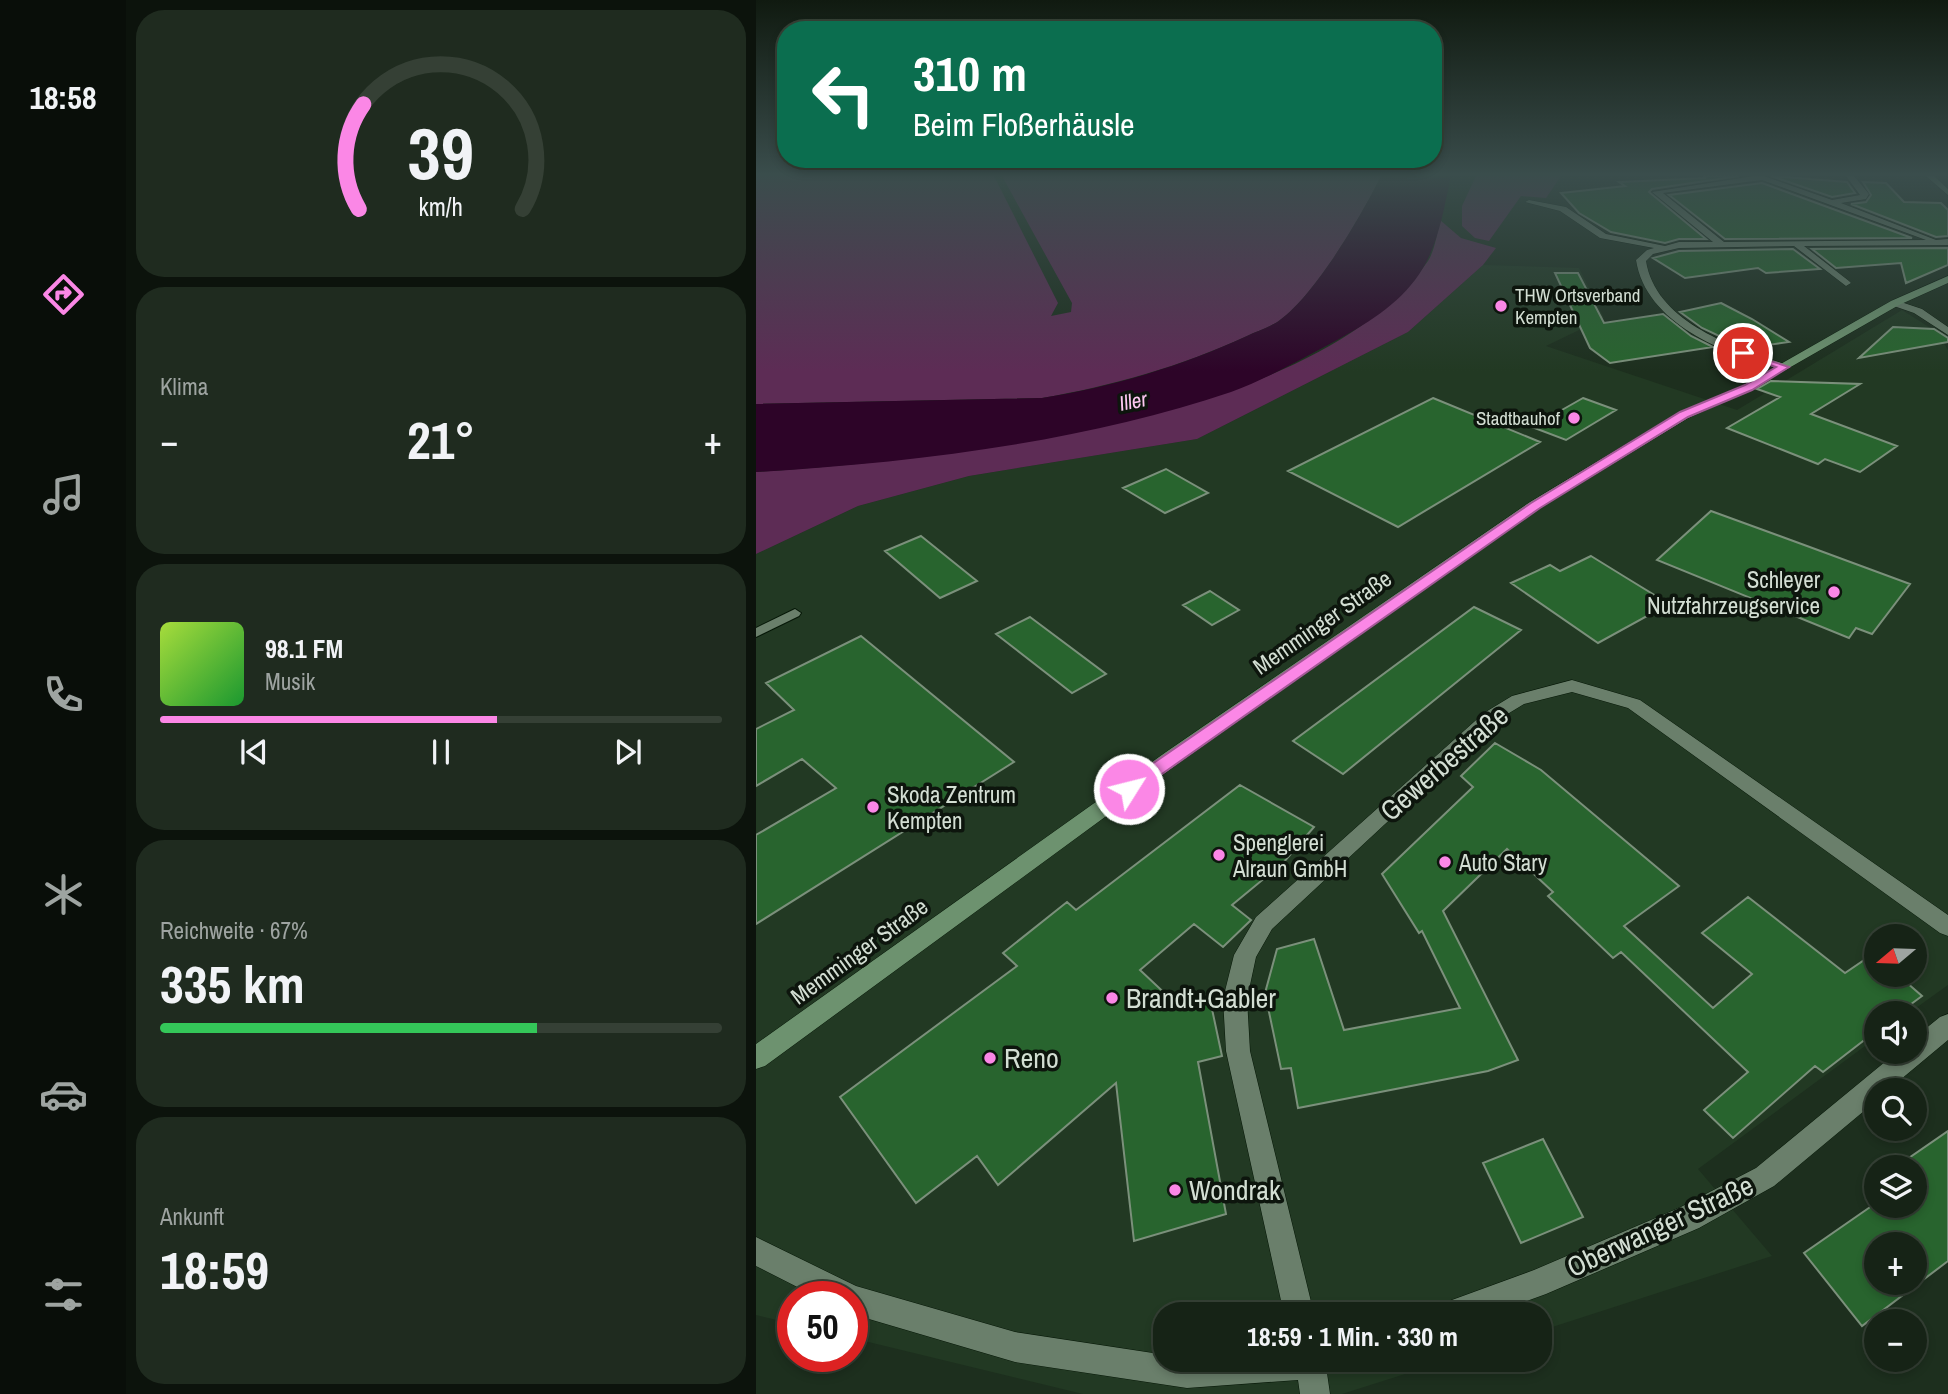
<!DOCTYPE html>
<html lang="de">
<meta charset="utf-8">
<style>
:root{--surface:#162316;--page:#1f2b1f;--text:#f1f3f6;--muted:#9ea4a1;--line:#354035;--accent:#fb87e6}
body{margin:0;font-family:"Archivo Narrow",sans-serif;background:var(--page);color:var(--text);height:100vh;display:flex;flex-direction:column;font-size:26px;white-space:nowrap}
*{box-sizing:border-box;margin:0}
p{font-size:23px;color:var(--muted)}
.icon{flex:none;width:38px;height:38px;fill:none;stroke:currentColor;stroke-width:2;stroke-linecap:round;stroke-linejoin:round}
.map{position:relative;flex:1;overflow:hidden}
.drawer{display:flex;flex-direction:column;gap:10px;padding:10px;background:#0c130c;width:630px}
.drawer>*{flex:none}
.guide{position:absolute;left:21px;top:21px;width:665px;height:147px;border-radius:28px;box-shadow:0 4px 10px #0003,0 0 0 2px var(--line);background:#0b6e4f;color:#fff;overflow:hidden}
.needle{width:46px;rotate:251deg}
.tools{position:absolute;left:1108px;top:924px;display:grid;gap:14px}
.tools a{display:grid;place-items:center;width:63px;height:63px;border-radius:50%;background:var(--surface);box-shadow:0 4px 10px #0003,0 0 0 2px var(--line);font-size:35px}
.speed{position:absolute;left:21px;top:1281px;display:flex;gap:14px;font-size:35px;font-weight:700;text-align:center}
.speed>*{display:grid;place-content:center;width:91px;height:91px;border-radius:50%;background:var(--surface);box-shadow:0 4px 10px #0003,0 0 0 2px var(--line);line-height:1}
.speed .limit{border:10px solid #d22;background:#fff;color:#111}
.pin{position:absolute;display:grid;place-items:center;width:60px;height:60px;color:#fff;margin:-30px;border:4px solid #fff;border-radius:50%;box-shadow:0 2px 7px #0007}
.me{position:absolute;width:77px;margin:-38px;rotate:54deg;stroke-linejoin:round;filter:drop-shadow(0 0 5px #0008)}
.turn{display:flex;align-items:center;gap:24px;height:147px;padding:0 21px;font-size:32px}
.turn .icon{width:91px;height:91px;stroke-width:2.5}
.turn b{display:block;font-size:49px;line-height:60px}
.big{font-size:52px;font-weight:700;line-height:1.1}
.drawer .card{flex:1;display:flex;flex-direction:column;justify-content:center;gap:10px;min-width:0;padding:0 24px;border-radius:28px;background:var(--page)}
.drawer .dial{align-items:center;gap:0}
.dial svg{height:182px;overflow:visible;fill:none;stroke:var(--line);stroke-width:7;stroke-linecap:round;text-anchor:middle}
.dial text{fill:var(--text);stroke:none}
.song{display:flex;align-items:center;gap:21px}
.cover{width:84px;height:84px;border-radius:10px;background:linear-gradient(135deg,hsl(80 70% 55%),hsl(130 70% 35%))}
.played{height:7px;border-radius:4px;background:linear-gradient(90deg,var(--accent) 60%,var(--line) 60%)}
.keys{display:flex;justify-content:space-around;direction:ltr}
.heat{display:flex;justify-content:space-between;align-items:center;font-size:38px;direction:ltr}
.charge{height:10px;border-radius:5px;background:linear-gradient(90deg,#34c759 67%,var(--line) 0)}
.trip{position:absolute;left:397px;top:1302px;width:399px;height:70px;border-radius:28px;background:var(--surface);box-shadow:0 4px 10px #0003,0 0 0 2px var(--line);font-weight:700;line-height:70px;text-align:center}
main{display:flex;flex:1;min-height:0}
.menu{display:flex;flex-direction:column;width:126px;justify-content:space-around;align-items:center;background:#090e09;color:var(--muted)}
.menu .icon{width:49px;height:49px}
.menu .current{color:var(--accent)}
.menu b{font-size:32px;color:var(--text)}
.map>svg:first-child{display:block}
</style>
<main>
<nav class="menu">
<b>18:58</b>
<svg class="icon current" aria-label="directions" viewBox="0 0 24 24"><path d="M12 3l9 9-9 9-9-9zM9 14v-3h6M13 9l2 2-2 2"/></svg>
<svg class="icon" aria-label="music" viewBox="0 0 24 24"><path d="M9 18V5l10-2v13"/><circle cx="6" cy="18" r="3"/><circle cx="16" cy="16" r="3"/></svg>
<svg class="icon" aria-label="phone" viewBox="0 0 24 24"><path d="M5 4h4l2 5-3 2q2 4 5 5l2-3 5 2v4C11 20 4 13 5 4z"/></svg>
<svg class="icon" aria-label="climate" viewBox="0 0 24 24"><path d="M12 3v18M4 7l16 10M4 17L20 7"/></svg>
<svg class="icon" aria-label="car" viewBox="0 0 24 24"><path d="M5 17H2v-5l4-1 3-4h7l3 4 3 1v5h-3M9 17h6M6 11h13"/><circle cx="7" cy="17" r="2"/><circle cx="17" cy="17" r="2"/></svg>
<svg class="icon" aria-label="filters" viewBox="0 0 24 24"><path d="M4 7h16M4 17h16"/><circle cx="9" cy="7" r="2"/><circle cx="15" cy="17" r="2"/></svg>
</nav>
<section class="drawer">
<div class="card dial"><svg viewBox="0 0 100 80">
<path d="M14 69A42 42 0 1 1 86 69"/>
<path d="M14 69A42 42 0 0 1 16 23" stroke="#fb87e6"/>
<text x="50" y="56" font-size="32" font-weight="700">39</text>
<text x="50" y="72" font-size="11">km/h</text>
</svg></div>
<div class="card"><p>Klima</p>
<div class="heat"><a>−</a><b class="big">21°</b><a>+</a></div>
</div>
<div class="card">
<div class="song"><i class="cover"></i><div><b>98.1 FM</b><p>Musik</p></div></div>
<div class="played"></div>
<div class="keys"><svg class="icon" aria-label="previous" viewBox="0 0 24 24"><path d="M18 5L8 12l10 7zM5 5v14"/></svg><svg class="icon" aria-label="pause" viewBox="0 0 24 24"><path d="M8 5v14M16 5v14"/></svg><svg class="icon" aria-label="next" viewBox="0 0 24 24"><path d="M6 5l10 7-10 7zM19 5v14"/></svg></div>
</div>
<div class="card"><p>Reichweite · 67%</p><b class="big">335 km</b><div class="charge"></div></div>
<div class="card"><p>Ankunft</p><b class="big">18:59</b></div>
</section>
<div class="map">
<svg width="1192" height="1394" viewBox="0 0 1192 1394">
<rect width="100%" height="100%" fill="#1d2f1e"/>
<!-- built -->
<path fill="#223923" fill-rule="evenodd" d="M 727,265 L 823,268 L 848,318 L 790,346 L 981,410 L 1146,310 L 1181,332 L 1192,350 L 1192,985 L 1153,1013 L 1120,1013 L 1120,1038 L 942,1169 L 1016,1256 L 784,1331 L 784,1314 L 410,1314 L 410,1360 L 693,1360 L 586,1394 L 327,1394 L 96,1338 L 96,1297 L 37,1297 L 37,1324 L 0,1315 L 0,554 L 102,506 L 213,476 L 441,439 L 652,332 ZM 1120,936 L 1158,936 L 1158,975 L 1120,975 Z"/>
<!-- green -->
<path fill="#5d2c55" d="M 0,176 L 238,176 L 302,303 L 295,316 L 315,312 L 316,303 L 246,176 L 625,176 C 606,215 559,295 524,320 C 515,327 501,331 491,336 C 426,366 356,386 286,398 L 0,404 Z
M 720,176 L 805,176 L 790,198 L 765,196 L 733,241 L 719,238 L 706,226 L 706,206 Z
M 684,220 L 705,238 L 740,248 L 727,265 L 652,332 L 441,439 L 213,476 L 102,506 L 0,554 L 0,472 C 186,459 558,424 672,261 C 679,250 681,233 684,220 Z"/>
<!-- water -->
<path fill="#2d0428" d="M 625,176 L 695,176 C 687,212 682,250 659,280 C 637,309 602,329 570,346 C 540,362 508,380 475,392 C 329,442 154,463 0,472 L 0,404 L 286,398 C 356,387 426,366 491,336 C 501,331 515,327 524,320 C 559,295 606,215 625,176 Z"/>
<!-- building -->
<path fill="#28642e" stroke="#7b907b" stroke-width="2" fill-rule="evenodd" d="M 948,176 L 983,176 L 896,189 L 893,192 L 950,239 L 923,239 L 909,243 L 855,232 L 823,213 L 805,193 L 869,186 L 863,182 L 949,178 Z
M 1015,176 L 1091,182 L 1099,193 L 1076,197 Z
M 1107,182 L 1130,183 L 1148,202 L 1185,203 L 1192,210 L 1192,236 L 1180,237 L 1095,204 L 1110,202 L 1115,195 Z
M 1006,183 L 1156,238 L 969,239 L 913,195 Z
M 1192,248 L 1192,265 L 1150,283 L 1145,263 L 1080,268 L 1056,249 Z
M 1037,249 L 1064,269 L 1010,273 L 1002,268 L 929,278 L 897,258 L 923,251 Z
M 799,273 L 822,273 L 848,323 L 907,314 L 935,336 L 957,347 L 854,363 L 834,348 Z
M 965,303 L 996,319 L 1033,342 L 998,347 L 990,342 L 980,344 L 946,328 L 924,312 Z
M 1137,327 L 1178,329 L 1192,338 L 1192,342 L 1103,358 Z
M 1015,381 L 1104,384 L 1055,414 L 1141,446 L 1104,472 L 1069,459 L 1062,464 L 971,428 L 1024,397 L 1001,389 Z
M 677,398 L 784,442 L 642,527 L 532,471 Z
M 827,398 L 860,410 L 810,440 L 776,427 Z
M 410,469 L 452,493 L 409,513 L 367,488 Z
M 955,511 L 1051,546 L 1154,584 L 1116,634 L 1100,628 L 1093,638 L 901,560 Z
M 165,536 L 221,581 L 184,598 L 129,551 Z
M 835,556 L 869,577 L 913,604 L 842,643 L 755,583 L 794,565 L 804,571 Z
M 454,591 L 483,610 L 456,625 L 427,605 Z
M 718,607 L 765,630 L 587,774 L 537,741 Z
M 274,617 L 350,674 L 316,693 L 240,634 Z
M 105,636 L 258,762 L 0,924 L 0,835 L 80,788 L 46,759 L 0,786 L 0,729 L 38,710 L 10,683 Z
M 739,743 L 785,770 L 923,886 L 868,926 L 957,1008 L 996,974 L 946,933 L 992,897 L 1089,973 L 1120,952 L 1120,975 L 1142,975 L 1166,996 L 1143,1013 L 1120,1013 L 1120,1031 L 1067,1072 L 1059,1066 L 977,1138 L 948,1110 L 992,1072 L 865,952 L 857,958 L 792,896 L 797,892 L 751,849 L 687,911 L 762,1060 L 732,1071 L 542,1108 L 535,1068 L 525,1069 L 509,993 L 521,949 L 558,939 L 588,1030 L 704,1008 L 666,931 L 663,933 L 626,874 L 717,787 L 705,776 Z
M 484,785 L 558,827 L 527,863 L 476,905 L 495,920 L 467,947 L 438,924 L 384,970 L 418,1002 L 453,995 L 466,1056 L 442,1062 L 470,1214 L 378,1241 L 360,1083 L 242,1185 L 221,1156 L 160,1203 L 84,1097 L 261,966 L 247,953 L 311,902 L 320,910 Z
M 1192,1131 L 1192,1261 L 1106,1326 L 1048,1253 L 1120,1203 L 1158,1206 L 1158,1177 L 1162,1174 L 1150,1160 ZM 1120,1244 L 1158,1244 L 1158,1283 L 1120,1283 Z
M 787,1139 L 827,1217 L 765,1243 L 727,1163 Z"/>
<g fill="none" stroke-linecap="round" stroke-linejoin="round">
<defs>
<path id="service" d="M 39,609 L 45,613 L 43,616 L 0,637 L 0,628 Z"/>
<path id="minor" d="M 998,176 L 1008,176 L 1076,200 L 1104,195 L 1090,176 L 1098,176 L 1113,194 L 1110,199 L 1085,203 L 1180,240 L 1192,239 L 1192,245 L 1048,246 L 1093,281 L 1095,283 L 1090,286 L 1038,246 L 923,248 L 897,254 L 890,261 C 900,323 979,348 1032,365 L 1034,367 L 1028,370 C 972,355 890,325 880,260 L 891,250 L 898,248 L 844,238 L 804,211 L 769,202 L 773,200 L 810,207 L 850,234 L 909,246 L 923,242 L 957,242 L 896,192 ZM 1006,180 L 1170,240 L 968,242 L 907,193 Z
M 1139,300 L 1166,309 L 1192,327 L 1192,335 L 1158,313 L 1135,305 L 1134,303 Z
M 816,680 L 884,700 L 1192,915 L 1192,936 L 1184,933 L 872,708 L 816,692 L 768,704 L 740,721 L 516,929 L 500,957 L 491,999 L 494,1051 L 558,1314 L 528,1314 L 470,1051 L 467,999 L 478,955 L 500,917 L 728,713 L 756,696 Z
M 1192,1014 L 1192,1040 L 1132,1090 L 1120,1090 L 1120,1101 L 1018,1186 L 943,1228 L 790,1294 L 735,1314 L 680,1314 L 685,1304 L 778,1270 L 923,1208 L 1000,1168 L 1141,1052 L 1158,1052 L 1158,1038 L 1184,1017 Z
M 0,1237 L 100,1286 L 259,1332 L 410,1355 L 410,1360 L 581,1360 L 577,1371 L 571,1373 L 574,1394 L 544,1394 L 542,1380 L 431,1388 L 259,1362 L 96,1314 L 96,1297 L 61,1297 L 0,1266 Z"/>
<path id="secondary" d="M 1170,176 L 1178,176 L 1192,189 L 1192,195 Z
M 1192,276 L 1192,283 L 1143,305 L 996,389 L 932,418 L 784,508 L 424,762 L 9,1066 L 0,1069 L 0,1044 L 410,752 L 774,502 L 924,412 L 988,385 L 1135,301 Z"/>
</defs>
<!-- service casing -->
<use href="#service" stroke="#061707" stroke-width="2"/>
<!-- minor casing -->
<use href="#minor" stroke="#061707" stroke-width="1"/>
<!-- secondary casing -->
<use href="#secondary" stroke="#061707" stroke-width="1"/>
<!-- service -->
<use href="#service" fill="#6a7f6b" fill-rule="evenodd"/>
<!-- minor -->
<use href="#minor" fill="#6a7f6b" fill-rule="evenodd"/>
<!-- secondary -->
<use href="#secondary" fill="#6d926f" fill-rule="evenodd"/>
</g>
<!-- sky -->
<linearGradient id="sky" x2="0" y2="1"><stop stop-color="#101a10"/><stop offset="0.47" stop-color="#3a4d4c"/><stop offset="1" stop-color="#3a4d4c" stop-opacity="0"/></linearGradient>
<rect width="1192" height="371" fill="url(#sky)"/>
<!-- route -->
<path fill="#fb87e6" stroke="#a35896" stroke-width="2" d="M 984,351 L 1033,367 L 996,390 L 932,417 L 784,508 L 379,793 L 367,793 L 364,789 L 367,784 L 775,503 L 924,412 L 989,385 L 1020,367 L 984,355 Z"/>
<!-- markers -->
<g fill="#fb87e6" stroke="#0d150d" stroke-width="2.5">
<circle cx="745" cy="306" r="7"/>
<circle cx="818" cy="418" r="7"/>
<circle cx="1078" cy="592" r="7"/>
<circle cx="117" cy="807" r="7"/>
<circle cx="463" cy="855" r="7"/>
<circle cx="689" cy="862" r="7"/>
<circle cx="356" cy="998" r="7"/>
<circle cx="234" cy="1058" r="7"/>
<circle cx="419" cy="1190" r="7"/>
</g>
<g text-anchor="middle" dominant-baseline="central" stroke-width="7" stroke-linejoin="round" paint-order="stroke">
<!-- far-poi labels -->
<g font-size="19" fill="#d3ded3" stroke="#0d150d" text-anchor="start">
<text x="759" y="295">THW Ortsverband<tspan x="759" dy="22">Kempten</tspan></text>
<text x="804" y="418" text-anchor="end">Stadtbauhof</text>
</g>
<!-- far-water labels -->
<g font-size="21" font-style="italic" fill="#ffc9f3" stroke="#0d150d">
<text transform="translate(377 401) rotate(-11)">Iller</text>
</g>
<!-- poi labels -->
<g font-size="23" fill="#d3ded3" stroke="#0d150d" text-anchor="start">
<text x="1064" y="579" text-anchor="end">Schleyer<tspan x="1064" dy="26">Nutzfahrzeugservice</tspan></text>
<text x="131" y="794">Skoda Zentrum<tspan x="131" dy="26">Kempten</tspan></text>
<text x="477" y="842">Spenglerei<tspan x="477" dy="26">Alraun GmbH</tspan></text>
<text x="703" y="862">Auto Stary</text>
</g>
<!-- street labels -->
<g font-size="23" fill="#d3ded3" stroke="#0d150d">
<text transform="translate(566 622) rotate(-35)">Memminger Straße</text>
<text transform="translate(103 951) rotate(-36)">Memminger Straße</text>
</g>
<!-- near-street labels -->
<g font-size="28" fill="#d3ded3" stroke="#0d150d">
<text transform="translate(688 763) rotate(-41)">Gewerbestraße</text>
<text transform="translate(904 1226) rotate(-25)">Oberwanger Straße</text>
</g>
<!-- near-poi labels -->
<g font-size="28" fill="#d3ded3" stroke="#0d150d" text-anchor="start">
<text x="370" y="998">Brandt+Gabler</text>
<text x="248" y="1058">Reno</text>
<text x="433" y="1190">Wondrak</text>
</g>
</g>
</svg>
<div class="tools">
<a><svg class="needle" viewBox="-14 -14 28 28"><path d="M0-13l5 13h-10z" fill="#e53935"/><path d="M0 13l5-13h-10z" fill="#9ea4a1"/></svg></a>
<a><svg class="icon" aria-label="sound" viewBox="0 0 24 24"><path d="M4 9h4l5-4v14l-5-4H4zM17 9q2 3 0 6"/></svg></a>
<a><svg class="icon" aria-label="search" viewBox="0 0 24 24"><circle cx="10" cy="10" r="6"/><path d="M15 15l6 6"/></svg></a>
<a><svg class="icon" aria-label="layers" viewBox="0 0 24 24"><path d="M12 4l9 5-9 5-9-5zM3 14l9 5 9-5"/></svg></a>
<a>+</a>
<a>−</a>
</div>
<div class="speed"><div class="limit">50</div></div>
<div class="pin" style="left:987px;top:353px;background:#d93025"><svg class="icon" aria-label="arrive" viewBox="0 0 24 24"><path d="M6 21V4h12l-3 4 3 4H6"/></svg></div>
<svg class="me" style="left:373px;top:789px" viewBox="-20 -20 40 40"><circle r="17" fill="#fb87e6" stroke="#fff" stroke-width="3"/><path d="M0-11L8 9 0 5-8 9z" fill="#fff"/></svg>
<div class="trip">18:59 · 1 Min. · 330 m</div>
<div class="guide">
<div class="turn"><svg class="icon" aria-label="left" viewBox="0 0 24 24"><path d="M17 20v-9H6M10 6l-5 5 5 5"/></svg><div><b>310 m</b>Beim Floßerhäusle</div></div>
</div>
</div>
</main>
